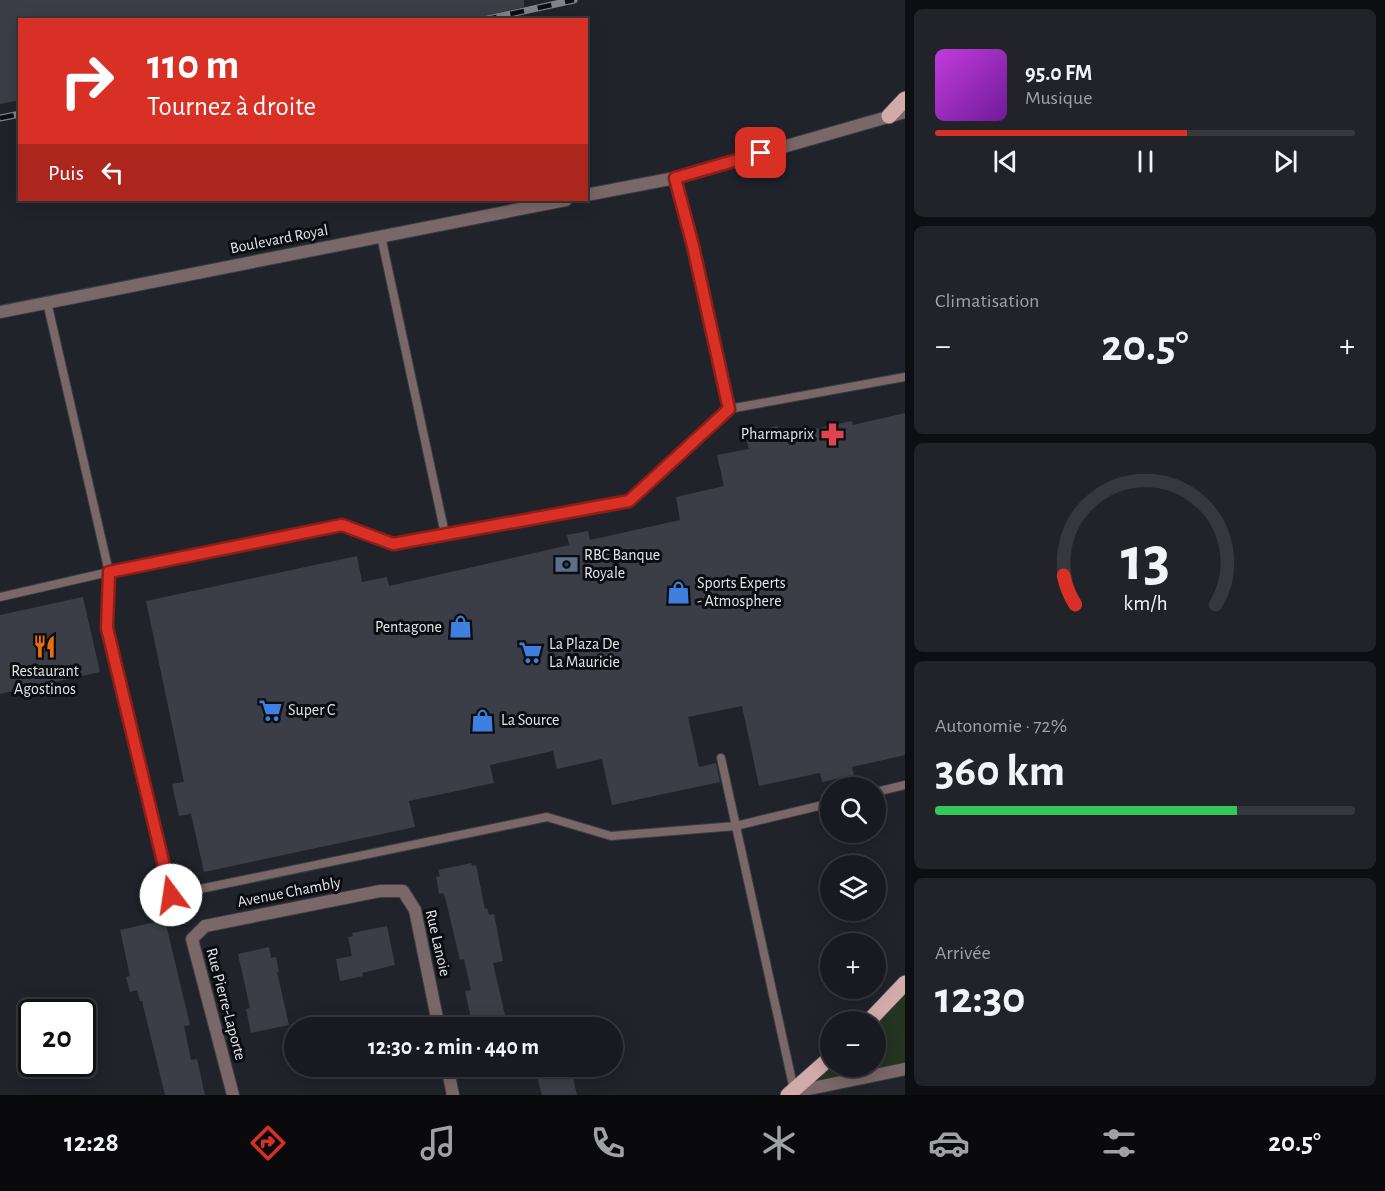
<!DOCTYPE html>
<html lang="fr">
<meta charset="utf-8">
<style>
:root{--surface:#181a20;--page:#212329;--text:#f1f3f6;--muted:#9fa1a5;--line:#36383e;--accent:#d93025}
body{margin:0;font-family:"Alegreya Sans",sans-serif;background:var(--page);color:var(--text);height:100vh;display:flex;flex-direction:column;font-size:22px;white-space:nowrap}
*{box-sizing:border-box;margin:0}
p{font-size:20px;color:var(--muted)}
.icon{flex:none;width:33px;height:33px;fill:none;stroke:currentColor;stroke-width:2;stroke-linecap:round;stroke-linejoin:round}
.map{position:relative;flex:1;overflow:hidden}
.panel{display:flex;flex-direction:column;gap:9px;padding:9px;background:#0d0e12;width:480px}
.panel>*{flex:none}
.banner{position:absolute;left:18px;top:18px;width:570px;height:183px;border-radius:0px;box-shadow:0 3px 15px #0003,0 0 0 2px var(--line);background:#d93025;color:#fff;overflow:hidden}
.controls{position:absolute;left:820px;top:777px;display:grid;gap:12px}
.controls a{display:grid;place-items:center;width:66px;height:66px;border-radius:50%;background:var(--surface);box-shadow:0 3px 15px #0003,0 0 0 2px var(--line);font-size:30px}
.speed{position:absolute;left:18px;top:999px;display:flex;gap:12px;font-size:30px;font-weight:700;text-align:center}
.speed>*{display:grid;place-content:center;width:78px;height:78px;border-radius:50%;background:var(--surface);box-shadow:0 3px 15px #0003,0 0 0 2px var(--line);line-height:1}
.speed .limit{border:3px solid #111;border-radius:9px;background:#fff;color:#111}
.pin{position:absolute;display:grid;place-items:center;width:51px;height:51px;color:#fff;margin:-26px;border-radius:12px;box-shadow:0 3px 9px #0006}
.me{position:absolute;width:66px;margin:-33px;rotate:346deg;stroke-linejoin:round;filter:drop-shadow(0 0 4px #0008)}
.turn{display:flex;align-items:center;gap:21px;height:126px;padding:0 30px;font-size:27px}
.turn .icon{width:78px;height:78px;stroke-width:2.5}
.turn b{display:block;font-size:42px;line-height:51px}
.then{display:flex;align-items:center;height:57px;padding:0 30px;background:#0003;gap:12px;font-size:22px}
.big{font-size:45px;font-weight:700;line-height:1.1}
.panel .card{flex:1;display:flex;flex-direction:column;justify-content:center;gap:9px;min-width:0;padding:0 21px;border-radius:9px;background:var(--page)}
.panel .dial{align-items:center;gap:0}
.dial svg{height:156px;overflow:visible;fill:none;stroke:var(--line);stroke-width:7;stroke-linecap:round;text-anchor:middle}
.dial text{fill:var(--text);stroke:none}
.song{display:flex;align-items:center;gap:18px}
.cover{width:72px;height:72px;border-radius:9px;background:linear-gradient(135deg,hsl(290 70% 55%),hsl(280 70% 35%))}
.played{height:6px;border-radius:3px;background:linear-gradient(90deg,var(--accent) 60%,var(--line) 60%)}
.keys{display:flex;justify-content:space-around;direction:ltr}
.heat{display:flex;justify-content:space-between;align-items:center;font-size:33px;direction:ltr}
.charge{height:9px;border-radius:4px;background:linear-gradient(90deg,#34c759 72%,var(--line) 0)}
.trip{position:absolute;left:284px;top:1017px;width:339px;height:60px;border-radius:30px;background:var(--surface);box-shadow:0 3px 15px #0003,0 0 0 2px var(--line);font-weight:700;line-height:60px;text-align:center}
.tabs{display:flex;height:96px;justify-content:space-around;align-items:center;background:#0a0a0d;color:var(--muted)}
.tabs .icon{width:42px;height:42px}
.tabs .selected{color:var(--accent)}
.tabs b{font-size:27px;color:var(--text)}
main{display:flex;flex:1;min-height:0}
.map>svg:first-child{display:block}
</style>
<main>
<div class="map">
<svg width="905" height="1095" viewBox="0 0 905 1095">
<rect width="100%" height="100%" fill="#20232a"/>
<!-- green -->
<path fill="#233420" d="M 905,983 L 905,1067 L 794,1092 L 831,1066 L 876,1066 L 876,1022 Z"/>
<!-- building -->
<path fill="#3b3e46" d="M 0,0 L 524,0 L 524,7 L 466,20 L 20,20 L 20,100 L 0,104 Z
M 905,413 L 905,755 L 852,767 L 854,775 L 822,782 L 820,773 L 759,786 L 742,706 L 688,717 L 699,767 L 716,763 L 720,782 L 612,805 L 602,759 L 557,769 L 553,751 L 490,765 L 494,783 L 409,801 L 415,827 L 204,872 L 191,814 L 179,816 L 172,784 L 184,782 L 146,601 L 357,556 L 362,582 L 387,577 L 389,586 L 569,545 L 567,535 L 588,531 L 590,540 L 680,520 L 676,497 L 724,486 L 717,455 L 749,449 L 746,439 L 752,438 L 751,432 L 778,426 L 779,432 L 785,430 L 786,435 L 852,421 L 853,425 Z
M 83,597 L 100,672 L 0,694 L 0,615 Z
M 471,863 L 472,866 L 476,865 L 485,909 L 487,908 L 489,915 L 494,914 L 503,961 L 493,963 L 508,1028 L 473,1028 L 465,991 L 471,990 L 464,959 L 460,960 L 445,897 L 443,893 L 439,894 L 436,877 L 440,876 L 438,870 Z
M 165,920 L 190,1025 L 184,1026 L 191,1060 L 197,1059 L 205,1095 L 165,1095 L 142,1001 L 140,1001 L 137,990 L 130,992 L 126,977 L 130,976 L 120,930 Z
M 387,926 L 395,965 L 362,973 L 363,976 L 340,981 L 336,959 L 352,956 L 348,937 L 353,936 L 352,933 Z
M 269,947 L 271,958 L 276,957 L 279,972 L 277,972 L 289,1025 L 251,1033 L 246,1009 L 250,1008 L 238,954 Z
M 571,1069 L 577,1095 L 542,1095 L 537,1077 Z"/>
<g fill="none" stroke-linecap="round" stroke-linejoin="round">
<defs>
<path id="service" d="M 381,236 L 445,534
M 47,302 L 109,572 L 107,628 L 171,895 L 547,817 L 611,836 L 736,826 L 831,803
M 0,597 L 109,572 L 342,525 L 393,544 L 629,501 L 729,409 L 905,377
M 721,758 L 794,1090
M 876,792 L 905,785"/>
<path id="minor" d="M 675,178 L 693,246 L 729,409
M 447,1066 L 453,1095
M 233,1095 L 192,939 L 205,926 L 380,891 L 403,891 L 415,910 L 439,1028"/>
<path id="tertiary" d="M 586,195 L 675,178 L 905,112
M 0,312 L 566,200
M 794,1094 L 794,1092 L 905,1069"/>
<path id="primary" d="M 889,116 L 905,99
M 868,1022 L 905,983
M 788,1095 L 831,1057"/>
</defs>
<!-- service casing -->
<use href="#service" stroke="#3b3e45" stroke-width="10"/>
<!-- minor casing -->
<use href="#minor" stroke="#3b3e45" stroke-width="14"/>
<!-- tertiary casing -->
<use href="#tertiary" stroke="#3b3e45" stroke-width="14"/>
<!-- primary casing -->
<use href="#primary" stroke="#3b3e45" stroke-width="17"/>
<!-- service -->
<use href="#service" stroke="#7a6767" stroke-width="8"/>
<!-- minor -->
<use href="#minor" stroke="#7a6767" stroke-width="12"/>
<!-- tertiary -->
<use href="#tertiary" stroke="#7a6767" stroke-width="12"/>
<!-- primary -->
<use href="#primary" stroke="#d2aaaa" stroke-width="15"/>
<defs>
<path id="rail" d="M 483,20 L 574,0
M 0,118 L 20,114"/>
</defs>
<!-- rail casing -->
<use href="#rail" stroke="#818389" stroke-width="7"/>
<!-- rail -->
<use href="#rail" stroke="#0b0d10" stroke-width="4.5" stroke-dasharray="14" stroke-linecap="butt"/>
</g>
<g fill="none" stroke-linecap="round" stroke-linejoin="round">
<defs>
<path id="route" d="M 171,895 L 107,628 L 109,572 L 342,525 L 393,544 L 629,501 L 729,409 L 693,246 L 675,178 L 761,153"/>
</defs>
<!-- route casing -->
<use href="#route" stroke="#8d1f18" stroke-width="15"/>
<!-- route -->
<use href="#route" stroke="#d93025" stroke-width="10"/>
</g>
<!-- icons -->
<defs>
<symbol id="pharmacy-bare" viewBox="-9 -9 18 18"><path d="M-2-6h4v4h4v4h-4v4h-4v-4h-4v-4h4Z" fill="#e0444e" stroke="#0b0d10" stroke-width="2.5" paint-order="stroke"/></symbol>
<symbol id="bank-bare" viewBox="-9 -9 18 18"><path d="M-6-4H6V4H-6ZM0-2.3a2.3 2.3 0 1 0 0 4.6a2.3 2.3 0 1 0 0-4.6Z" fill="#5c6f8a" stroke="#0b0d10" stroke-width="2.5" paint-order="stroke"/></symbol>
<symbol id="shop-bare" viewBox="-9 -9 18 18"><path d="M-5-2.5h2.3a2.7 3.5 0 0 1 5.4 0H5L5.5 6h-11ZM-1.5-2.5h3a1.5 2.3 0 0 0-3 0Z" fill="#3f7fe0" stroke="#0b0d10" stroke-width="2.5" paint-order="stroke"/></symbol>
<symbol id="restaurant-bare" viewBox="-9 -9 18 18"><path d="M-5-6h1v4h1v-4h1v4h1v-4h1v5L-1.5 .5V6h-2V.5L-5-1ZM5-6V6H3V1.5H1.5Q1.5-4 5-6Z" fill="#e8710a" stroke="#0b0d10" stroke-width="2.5" paint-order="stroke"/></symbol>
<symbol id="supermarket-bare" viewBox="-9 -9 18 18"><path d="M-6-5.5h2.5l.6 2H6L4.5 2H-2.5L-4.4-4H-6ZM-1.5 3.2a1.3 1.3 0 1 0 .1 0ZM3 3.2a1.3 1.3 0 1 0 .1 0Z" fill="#3f7fe0" stroke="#0b0d10" stroke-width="2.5" paint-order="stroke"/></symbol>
</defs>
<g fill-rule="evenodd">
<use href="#pharmacy-bare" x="816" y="418" width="33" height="33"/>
<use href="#bank-bare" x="550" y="548" width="33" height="33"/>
<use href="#shop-bare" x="662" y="576" width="33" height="33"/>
<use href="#shop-bare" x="444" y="610" width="33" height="33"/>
<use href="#restaurant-bare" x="28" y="630" width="33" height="33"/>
<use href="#supermarket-bare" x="514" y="636" width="33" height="33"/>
<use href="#supermarket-bare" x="254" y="694" width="33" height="33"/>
<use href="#shop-bare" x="466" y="704" width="33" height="33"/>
</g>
<g text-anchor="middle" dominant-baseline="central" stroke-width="6" stroke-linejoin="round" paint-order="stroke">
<!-- street labels -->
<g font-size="16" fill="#e3e5ea" stroke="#0b0d10">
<text transform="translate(279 239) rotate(-11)">Boulevard Royal</text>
<text transform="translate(289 892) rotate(-11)">Avenue Chambly</text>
<text transform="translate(438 943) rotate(77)">Rue Lanoie</text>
<text transform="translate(226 1004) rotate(75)">Rue Pierre-Laporte</text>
</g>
<!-- poi labels -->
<g font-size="16" fill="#e3e5ea" stroke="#0b0d10" text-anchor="start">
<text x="814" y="434" text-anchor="end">Pharmaprix</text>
<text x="584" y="555">RBC Banque<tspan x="584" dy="18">Royale</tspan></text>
<text x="697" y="583">Sports Experts<tspan x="697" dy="18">- Atmosphere</tspan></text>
<text x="442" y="627" text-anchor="end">Pentagone</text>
<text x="549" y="644">La Plaza De<tspan x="549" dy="18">La Mauricie</tspan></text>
<text x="45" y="671" text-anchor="middle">Restaurant<tspan x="45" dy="18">Agostinos</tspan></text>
<text x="288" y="710">Super C</text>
<text x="501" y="720">La Source</text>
</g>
</g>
</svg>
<div class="controls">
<a><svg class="icon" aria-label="search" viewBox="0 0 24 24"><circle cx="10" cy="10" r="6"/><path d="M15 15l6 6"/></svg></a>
<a><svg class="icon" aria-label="layers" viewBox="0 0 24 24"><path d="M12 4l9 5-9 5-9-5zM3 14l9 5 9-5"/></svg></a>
<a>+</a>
<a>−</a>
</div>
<div class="speed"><div class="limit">20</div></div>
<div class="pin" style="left:761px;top:153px;background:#d93025"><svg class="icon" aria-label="arrive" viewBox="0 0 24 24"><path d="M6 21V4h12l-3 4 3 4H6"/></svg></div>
<svg class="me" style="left:171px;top:895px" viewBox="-20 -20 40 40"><circle r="19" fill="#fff"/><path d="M0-13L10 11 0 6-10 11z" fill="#d93025"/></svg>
<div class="trip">12:30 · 2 min · 440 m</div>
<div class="banner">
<div class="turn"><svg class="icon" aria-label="right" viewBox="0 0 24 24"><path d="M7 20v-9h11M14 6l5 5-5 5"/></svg><div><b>110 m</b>Tournez à droite</div></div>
<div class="then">Puis<svg class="icon" aria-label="left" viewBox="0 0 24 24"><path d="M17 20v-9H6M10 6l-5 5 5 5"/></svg></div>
</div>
</div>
<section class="panel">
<div class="card">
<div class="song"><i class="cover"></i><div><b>95.0 FM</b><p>Musique</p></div></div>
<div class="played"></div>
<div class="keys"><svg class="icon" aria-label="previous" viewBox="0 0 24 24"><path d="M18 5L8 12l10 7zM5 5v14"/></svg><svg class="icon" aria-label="pause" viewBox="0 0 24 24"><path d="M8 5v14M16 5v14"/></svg><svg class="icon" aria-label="next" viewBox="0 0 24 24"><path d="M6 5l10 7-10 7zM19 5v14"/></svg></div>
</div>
<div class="card"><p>Climatisation</p>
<div class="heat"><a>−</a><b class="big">20.5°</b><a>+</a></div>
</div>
<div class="card dial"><svg viewBox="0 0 100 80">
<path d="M14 69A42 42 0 1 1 86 69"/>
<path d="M14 69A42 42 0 0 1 8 54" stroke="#d93025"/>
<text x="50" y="56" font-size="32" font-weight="700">13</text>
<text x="50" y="72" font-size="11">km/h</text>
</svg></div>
<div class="card"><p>Autonomie · 72%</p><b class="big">360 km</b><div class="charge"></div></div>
<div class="card"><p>Arrivée</p><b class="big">12:30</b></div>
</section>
</main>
<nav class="tabs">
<b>12:28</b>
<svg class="icon selected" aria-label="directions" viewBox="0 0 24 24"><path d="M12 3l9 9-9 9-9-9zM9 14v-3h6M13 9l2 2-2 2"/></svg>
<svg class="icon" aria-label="music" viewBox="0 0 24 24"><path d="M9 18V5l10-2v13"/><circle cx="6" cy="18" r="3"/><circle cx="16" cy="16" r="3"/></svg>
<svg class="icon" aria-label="phone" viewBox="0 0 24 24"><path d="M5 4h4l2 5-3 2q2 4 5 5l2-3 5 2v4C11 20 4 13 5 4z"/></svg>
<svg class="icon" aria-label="climate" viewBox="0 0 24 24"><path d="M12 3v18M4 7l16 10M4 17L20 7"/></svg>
<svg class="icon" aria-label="car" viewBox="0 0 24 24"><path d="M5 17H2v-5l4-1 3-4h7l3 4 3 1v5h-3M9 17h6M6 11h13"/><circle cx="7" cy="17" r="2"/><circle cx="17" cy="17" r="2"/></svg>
<svg class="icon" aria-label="filters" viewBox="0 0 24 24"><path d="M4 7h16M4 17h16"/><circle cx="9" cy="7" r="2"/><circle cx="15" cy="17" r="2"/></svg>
<b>20.5°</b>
</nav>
